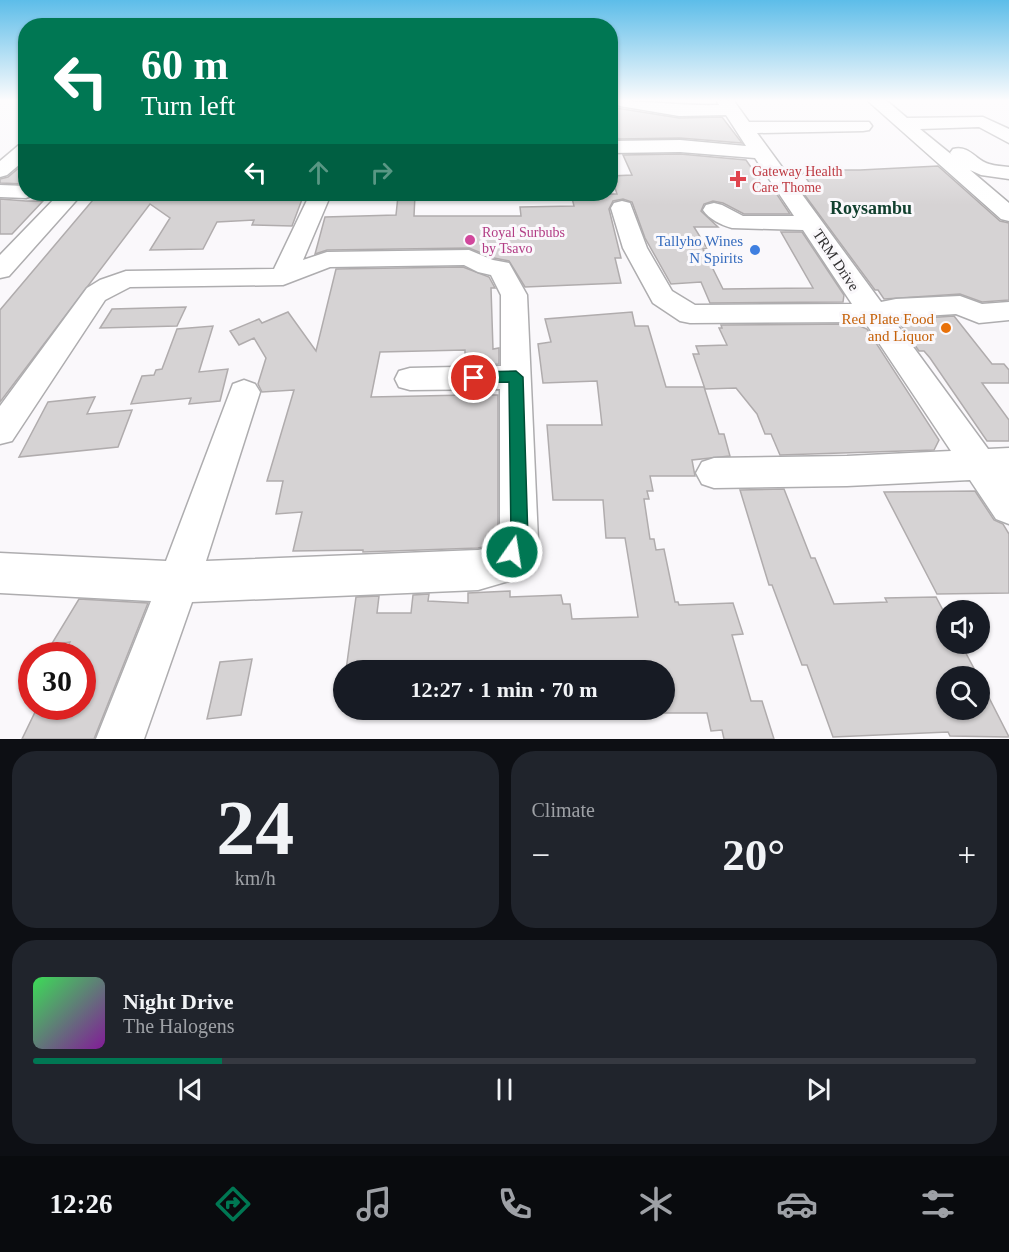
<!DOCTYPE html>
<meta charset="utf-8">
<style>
:root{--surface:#171b24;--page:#20242c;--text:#f1f3f6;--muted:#9ea1a6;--line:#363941;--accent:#007753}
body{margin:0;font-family:Georgia,serif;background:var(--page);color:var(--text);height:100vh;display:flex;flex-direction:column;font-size:22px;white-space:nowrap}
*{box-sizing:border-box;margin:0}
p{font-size:20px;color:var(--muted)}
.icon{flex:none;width:33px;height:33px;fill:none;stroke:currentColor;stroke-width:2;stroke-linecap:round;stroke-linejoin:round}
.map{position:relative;height:739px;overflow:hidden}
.panel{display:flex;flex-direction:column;gap:12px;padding:12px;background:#0d0f14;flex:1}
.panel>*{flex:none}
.banner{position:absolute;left:18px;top:18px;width:600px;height:183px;border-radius:24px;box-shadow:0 2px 4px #0004;background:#007753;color:#fff;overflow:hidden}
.fabs{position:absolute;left:936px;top:600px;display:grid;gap:12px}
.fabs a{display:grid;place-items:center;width:54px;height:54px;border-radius:50%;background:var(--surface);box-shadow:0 2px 4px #0004;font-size:30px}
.speed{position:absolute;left:18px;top:642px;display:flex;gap:12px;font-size:30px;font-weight:700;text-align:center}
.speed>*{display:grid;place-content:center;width:78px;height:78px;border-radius:50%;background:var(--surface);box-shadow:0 2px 4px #0004;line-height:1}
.speed .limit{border:9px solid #d22;background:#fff;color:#111}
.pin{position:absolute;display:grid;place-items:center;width:51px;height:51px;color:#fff;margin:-26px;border:3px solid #fff;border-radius:50%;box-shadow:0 2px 6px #0007}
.me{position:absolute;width:66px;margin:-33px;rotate:13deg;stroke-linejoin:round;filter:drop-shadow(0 0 4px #0008)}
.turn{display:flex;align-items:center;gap:21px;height:126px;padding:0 24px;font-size:27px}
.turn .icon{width:78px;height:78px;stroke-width:2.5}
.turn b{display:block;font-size:42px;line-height:51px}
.lanes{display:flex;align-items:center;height:57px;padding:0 24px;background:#0003;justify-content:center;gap:30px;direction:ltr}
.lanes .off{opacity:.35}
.big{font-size:45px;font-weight:600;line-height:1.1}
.panel .card{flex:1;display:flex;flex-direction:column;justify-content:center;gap:9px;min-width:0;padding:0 21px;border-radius:24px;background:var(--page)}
.panel .dial{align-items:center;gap:0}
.dial b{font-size:78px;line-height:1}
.song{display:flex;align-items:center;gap:18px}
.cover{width:72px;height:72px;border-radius:9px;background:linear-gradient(135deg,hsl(130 70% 55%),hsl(290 70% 35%))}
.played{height:6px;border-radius:3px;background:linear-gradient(90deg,var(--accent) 20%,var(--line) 20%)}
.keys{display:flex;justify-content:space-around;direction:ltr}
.heat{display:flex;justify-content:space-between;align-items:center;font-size:33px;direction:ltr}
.panel .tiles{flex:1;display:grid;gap:12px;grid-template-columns:1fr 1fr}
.card:last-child{grid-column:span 2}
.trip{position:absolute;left:333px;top:660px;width:342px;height:60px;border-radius:30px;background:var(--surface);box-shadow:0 2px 4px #0004;font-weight:600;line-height:60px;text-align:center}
.menu{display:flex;height:96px;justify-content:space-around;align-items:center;background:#090b0e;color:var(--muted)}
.menu .icon{width:42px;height:42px}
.menu .current{color:var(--accent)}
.menu b{font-size:27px;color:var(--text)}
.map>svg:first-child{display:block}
</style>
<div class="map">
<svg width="1009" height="739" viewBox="0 0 1009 739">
<rect width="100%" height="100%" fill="#faf8fb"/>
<!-- building -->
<path fill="#d6d3d4" stroke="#b0acad" stroke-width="1.5" d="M 610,107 L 679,118 L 722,117 L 742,143 L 680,138 L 618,139 L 610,121 Z
M 680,154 L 746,160 L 764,186 L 774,190 L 790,214 L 744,214 L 723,203 L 713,201 L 704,204 L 701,211 L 718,227 L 694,227 L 707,248 L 703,249 L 723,289 L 813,288 L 781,232 L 802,232 L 844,295 L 843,302 L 710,303 L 701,282 L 671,284 L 645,238 L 632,202 L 623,199 L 613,201 L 609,209 L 621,258 L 615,258 L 621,283 L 525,287 L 509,261 L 494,258 L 469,248 L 327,250 L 315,254 L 325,217 L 396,215 L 398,196 L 415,195 L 414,216 L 521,216 L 520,207 L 574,206 L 571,194 L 617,194 L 611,176 L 632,175 L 623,155 Z
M 938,166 L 1000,221 L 1009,223 L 1009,300 L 982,302 L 960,294 L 884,299 L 878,290 L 875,290 L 801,190 L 814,189 L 800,170 L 860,170 Z
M 20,167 L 26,167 L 26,184 L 0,183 L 0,179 L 8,177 Z
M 98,194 L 304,194 L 292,226 L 252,225 L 254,220 L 217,222 L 203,249 L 150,250 L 170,218 L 150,204 L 0,402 L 0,310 Z
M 0,199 L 26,201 L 43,201 L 12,234 L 0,234 Z
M 463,267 L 489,277 L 495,288 L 491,288 L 493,349 L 499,348 L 499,364 L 465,365 L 465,350 L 380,352 L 371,397 L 467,395 L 466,392 L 489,391 L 487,395 L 498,395 L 498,535 L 492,545 L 478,548 L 363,552 L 363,550 L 293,551 L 302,512 L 276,514 L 283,481 L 267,481 L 294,390 L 262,392 L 258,384 L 266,358 L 254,338 L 239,345 L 230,331 L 259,319 L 262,323 L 288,312 L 316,351 L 336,269 Z
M 186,307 L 177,326 L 100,328 L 112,309 Z
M 632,312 L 635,326 L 648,326 L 666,387 L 704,387 L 719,434 L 724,434 L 730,456 L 692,460 L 695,476 L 650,476 L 653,491 L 647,491 L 649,499 L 644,499 L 650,539 L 654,539 L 656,550 L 664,549 L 675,602 L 678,602 L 679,605 L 733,603 L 743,634 L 732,635 L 751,701 L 762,701 L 774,739 L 724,739 L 722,730 L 711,731 L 707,713 L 664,713 L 664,670 L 346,670 L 356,597 L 379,596 L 377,613 L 411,613 L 413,595 L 429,594 L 428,601 L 468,603 L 468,593 L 510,591 L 510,597 L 561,595 L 563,604 L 570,604 L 572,619 L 638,617 L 625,538 L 606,538 L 603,500 L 553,500 L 547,425 L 602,425 L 597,381 L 543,383 L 538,344 L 551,342 L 545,319 Z
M 954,316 L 992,364 L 1004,364 L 1009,370 L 1009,383 L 982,383 L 1009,420 L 1009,441 L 987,441 L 930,358 L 924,351 L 919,351 L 897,320 Z
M 855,324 L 867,329 L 939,440 L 934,450 L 780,455 L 771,434 L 765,434 L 757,414 L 736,388 L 705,389 L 693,354 L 699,354 L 696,346 L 727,345 L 719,328 L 722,328 L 721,325 Z
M 213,326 L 199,372 L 228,369 L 220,401 L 189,404 L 191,398 L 131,404 L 142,376 L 154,375 L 156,370 L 162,369 L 177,329 Z
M 95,397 L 87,414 L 132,410 L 118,447 L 19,457 L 48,402 Z
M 784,489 L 811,558 L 815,558 L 834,604 L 887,602 L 885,598 L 936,597 L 946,616 L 946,644 L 961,644 L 978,676 L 946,676 L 946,710 L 980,710 L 980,680 L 1009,737 L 950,736 L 948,732 L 833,737 L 807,665 L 802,665 L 772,585 L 769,585 L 740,490 Z
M 975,491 L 994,520 L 1003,524 L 1009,534 L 1009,593 L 937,594 L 884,492 Z
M 79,599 L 148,603 L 94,739 L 22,739 L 38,706 L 82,706 L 82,656 L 63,656 L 70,642 L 51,645 Z
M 252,659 L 241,715 L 207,719 L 220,662 Z"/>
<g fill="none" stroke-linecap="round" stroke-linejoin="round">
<defs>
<path id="minor" d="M 612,101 C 648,101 683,106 719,105 L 717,101 L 734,101 L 749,122 L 869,122 L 872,126 L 869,130 L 863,131 L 757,133 L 881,302 L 896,299 L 960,296 L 982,304 L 1009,302 L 1009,320 L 979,323 L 956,314 L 892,318 L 988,449 L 1009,448 L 1009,524 L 996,519 L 970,480 L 847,486 L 714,488 L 702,484 L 696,473 L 702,462 L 714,458 L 847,456 L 951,451 L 865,322 L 690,323 L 680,321 L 653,303 L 623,248 L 611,208 L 614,203 L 622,201 L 630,203 L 647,248 L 672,291 L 695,305 L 852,304 L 803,230 L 732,228 C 721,225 709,219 703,210 L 706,205 L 714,203 L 722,205 L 743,216 L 794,216 L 755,158 L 680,152 L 610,153 L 610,141 L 680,140 L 746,146 L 726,115 L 679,116 L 620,106 Z
M 868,101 L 887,101 L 907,118 L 983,117 L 1009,129 L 1009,143 L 979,127 L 920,129 L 952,155 L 950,153 L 953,149 C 970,145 975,160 989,164 C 995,166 1003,166 1009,167 L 1009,179 L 981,175 L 970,170 L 1009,203 L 1009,221 L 1001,219 Z
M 26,143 L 26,159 L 7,175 L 0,177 L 0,161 L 19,145 Z
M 0,185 L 26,186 L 26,194 L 36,194 L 26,198 L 0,197 Z
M 59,194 L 82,194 L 9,276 L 0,278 L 0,255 Z
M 310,194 L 331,194 L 303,260 L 327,252 L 469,250 L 493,260 L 509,263 L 527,295 L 538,540 L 519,578 L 478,590 L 192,602 L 144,739 L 96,739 L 151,601 L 0,593 L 0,553 L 166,561 L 233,384 L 244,380 L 255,384 L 260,392 L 206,561 L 478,550 L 493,547 L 500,536 L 500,389 L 410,390 L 399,387 L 395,379 L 399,371 L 410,368 L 501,366 L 501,295 L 491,275 L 478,272 L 464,265 L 330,267 L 283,285 L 130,287 L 105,300 L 12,441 L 0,444 L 0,406 L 87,288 L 100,280 L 126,271 L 274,269 Z"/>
</defs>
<!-- minor casing -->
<use href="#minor" stroke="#aeadaf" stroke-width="3"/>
<!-- minor -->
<use href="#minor" fill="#fff" fill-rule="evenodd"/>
</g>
<!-- sky -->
<linearGradient id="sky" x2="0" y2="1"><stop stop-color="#5dbde9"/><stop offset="0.49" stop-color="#fdfcfd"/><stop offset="1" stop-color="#fdfcfd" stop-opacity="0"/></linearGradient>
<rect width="1009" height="205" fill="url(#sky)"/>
<!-- route -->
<path fill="#007753" stroke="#004d36" stroke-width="1.5" d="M 516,371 L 523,377 L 528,540 L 519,558 L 512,560 L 506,558 L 504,552 L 511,538 L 509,382 L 474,383 L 467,378 L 474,372 Z"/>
<!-- markers -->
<path fill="#e0444e" stroke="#faf8fb" stroke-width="2" d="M735 170h6v6h6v6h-6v6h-6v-6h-6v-6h6z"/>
<circle fill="#d1479c" stroke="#faf8fb" stroke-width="2" cx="470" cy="240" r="6"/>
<circle fill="#3f7fe0" stroke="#faf8fb" stroke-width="2" cx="755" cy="250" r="6"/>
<circle fill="#e8710a" stroke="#faf8fb" stroke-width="2" cx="946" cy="328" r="6"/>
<g text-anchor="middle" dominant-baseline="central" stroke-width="6" stroke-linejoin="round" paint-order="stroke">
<!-- far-health labels -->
<g font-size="14" fill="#be3a42" stroke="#faf8fb" text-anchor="start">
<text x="752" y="171">Gateway Health<tspan x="752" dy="16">Care Thome</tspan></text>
</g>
<!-- far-hotel labels -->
<g font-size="14" fill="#b23c85" stroke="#faf8fb" text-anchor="start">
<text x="482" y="232">Royal Surbubs<tspan x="482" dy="16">by Tsavo</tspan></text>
</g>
<!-- shop labels -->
<g font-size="15" fill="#366cbe" stroke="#faf8fb" text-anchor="end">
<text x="743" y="241">Tallyho Wines<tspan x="743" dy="17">N Spirits</tspan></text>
</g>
<!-- street labels -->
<g font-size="15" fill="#313031" stroke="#faf8fb">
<text transform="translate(836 260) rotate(56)">TRM Drive</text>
</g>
<!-- food labels -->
<g font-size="15" fill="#c56008" stroke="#faf8fb" text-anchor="end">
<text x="934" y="319">Red Plate Food<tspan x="934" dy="17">and Liquor</tspan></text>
</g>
<!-- far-district labels -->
<g font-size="18" font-weight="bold" fill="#11402e" stroke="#faf8fb">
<text x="871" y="208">Roysambu</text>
</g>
</g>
</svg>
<div class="fabs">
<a><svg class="icon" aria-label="sound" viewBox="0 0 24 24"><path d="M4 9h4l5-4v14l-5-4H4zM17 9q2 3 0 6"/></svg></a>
<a><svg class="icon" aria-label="search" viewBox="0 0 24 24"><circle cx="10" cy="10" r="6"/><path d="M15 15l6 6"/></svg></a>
</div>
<div class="speed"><div class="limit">30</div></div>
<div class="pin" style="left:474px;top:378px;background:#d93025"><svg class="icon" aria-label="arrive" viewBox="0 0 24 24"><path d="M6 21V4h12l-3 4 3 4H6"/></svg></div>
<svg class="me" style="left:512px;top:552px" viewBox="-20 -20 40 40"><circle r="17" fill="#007753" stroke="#fff" stroke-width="3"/><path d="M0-11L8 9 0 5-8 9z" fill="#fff"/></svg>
<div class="trip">12:27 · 1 min · 70 m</div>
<div class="banner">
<div class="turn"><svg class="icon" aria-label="left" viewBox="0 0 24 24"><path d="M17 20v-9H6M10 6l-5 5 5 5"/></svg><div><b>60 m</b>Turn left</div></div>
<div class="lanes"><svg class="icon" aria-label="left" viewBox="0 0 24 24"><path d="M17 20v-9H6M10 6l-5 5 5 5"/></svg><svg class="icon off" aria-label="ahead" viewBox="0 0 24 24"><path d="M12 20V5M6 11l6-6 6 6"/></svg><svg class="icon off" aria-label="right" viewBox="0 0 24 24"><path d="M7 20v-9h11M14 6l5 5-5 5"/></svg></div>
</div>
</div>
<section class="panel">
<div class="tiles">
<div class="card dial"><b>24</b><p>km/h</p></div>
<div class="card"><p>Climate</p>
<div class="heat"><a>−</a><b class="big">20°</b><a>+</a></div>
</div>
<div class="card">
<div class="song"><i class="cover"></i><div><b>Night Drive</b><p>The Halogens</p></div></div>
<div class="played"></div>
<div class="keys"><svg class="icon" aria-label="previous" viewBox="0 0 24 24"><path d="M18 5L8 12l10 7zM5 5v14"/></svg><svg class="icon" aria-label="pause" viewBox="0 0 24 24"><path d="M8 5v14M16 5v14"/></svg><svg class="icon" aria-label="next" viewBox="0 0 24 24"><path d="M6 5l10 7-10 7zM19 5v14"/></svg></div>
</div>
</div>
</section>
<nav class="menu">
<b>12:26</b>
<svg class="icon current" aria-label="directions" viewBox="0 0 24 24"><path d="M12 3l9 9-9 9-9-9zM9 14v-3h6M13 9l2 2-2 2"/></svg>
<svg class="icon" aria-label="music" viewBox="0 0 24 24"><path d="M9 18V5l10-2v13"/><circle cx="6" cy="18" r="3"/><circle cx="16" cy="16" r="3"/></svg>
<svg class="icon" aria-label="phone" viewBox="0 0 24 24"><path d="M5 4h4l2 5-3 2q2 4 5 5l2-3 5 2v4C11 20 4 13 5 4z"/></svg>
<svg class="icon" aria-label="climate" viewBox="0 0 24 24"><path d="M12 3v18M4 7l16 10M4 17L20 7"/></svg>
<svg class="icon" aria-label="car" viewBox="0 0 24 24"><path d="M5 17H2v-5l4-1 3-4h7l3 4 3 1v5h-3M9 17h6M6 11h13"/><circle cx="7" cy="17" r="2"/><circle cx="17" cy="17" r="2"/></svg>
<svg class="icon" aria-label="filters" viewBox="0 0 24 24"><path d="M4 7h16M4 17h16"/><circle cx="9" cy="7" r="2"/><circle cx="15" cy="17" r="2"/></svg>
</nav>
